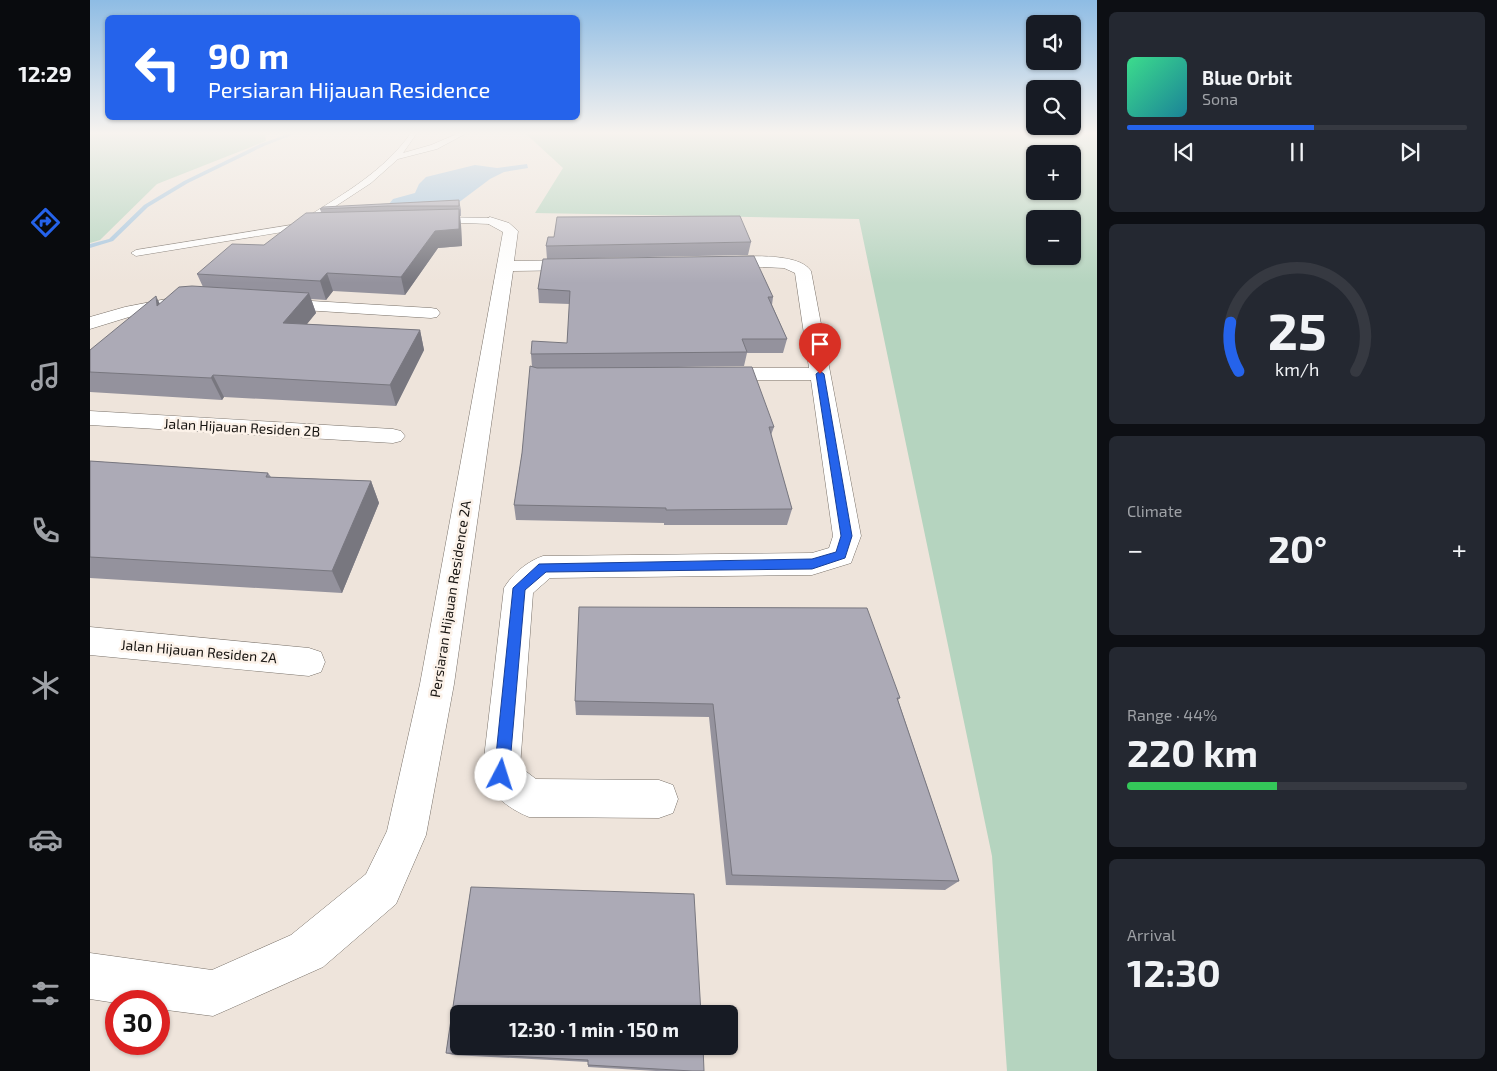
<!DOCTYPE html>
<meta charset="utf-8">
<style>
:root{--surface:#171b24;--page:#242831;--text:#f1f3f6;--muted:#9ea1a6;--line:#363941;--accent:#2563eb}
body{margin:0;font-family:"Exo 2",sans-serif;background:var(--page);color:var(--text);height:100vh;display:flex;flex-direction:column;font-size:19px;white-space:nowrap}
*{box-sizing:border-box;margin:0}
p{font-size:16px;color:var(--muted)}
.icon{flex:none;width:28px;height:28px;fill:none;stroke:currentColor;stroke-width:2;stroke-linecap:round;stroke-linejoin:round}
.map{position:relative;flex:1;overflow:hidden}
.details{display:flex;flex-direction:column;gap:12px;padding:12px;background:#0d0f14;width:400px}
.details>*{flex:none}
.guide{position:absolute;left:15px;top:15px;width:475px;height:105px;border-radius:8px;box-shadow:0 1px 4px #0004;background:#2563eb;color:#fff;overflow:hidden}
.tools{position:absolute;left:936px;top:15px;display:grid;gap:10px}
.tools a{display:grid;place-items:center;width:55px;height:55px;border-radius:8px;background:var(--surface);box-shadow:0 1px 4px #0004;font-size:25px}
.speed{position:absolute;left:15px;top:990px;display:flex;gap:10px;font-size:25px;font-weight:700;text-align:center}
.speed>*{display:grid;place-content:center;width:65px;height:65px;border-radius:50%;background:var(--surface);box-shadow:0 1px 4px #0004;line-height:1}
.speed .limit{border:8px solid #d22;background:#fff;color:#111}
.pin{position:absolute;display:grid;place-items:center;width:42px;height:42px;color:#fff;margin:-51px -21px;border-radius:50% 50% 50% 0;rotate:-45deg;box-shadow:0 0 5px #0007}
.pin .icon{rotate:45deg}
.me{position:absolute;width:55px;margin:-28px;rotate:5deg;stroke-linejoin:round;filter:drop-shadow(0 0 4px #0008)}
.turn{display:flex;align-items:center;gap:18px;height:105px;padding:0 20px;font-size:22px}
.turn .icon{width:65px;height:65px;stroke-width:2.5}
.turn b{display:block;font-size:35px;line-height:42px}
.big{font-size:38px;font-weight:700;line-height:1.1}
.details .card{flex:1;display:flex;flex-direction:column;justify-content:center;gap:8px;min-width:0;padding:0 18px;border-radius:8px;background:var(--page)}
.details .dial{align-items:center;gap:0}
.dial svg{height:130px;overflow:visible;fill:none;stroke:var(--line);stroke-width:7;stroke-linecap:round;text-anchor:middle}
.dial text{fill:var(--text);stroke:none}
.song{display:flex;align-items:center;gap:15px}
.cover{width:60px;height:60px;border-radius:8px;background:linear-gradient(135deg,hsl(150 70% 55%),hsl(190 70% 35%))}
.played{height:5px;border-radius:2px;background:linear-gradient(90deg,var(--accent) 55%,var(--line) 55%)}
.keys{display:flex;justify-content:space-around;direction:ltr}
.heat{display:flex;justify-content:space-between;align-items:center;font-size:28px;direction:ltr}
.charge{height:8px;border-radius:4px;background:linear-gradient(90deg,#34c759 44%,var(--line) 0)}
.trip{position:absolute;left:360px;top:1005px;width:288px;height:50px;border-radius:8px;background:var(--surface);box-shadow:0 1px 4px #0004;font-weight:700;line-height:50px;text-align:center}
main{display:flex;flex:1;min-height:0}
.tab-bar{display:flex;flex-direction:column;width:90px;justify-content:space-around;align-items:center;background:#090b0e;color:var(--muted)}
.tab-bar .icon{width:35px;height:35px}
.tab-bar .selected{color:var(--accent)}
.tab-bar b{font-size:22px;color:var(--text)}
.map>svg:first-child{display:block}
</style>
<main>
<nav class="tab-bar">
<b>12:29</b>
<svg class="icon selected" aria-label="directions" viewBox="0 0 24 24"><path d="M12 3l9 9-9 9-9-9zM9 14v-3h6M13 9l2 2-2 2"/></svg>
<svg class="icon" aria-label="music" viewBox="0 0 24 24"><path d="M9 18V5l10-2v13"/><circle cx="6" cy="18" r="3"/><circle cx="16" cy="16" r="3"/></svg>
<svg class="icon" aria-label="phone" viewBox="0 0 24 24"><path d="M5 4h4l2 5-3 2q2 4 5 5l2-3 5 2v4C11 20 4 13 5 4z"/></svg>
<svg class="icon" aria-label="climate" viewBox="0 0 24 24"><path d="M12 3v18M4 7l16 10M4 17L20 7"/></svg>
<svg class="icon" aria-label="car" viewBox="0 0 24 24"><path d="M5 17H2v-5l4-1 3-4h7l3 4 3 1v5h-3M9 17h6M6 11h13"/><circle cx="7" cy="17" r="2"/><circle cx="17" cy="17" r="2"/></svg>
<svg class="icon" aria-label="filters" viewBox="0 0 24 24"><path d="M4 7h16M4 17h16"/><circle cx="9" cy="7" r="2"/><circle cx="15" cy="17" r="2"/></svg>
</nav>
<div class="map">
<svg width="1007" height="1071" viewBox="0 0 1007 1071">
<rect width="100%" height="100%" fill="#eee4db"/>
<!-- green -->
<path fill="#b5d4bf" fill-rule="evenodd" d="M 0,133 L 175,133 L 176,141 L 67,184 L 10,240 L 0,243 Z
M 435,133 L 1007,133 L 1007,1071 L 917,1071 L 902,856 L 769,219 L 445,213 L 473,168 ZM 945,154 L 982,154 L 982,191 L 945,191 ZM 945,219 L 982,219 L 982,256 L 945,256 Z"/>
<!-- water -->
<path fill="#a8c7df" d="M 437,164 L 438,168 L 414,172 L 400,179 L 364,206 L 299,204 L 303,199 L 325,193 L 329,184 L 336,177 L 385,165 L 407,168 Z"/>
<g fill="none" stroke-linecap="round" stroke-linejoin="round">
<!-- stream -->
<path fill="#a8c7df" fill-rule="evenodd" d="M 201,133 L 207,133 L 174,146 L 98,183 L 58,207 L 23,241 L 0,248 L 0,244 L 19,239 L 54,205 L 94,181 L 170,144 Z"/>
<defs>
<path id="service" d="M 321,133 L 327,133 L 313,153 L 341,145 L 369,133 L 377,133 L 347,149 L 308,159 L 281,183 L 223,221 L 217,221 L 217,217 C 255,193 294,171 321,133 Z
M 348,217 L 400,218 L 405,221 L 400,224 L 345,222 L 343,220 Z
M 220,222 L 225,225 L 223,227 L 46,256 L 41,253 L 46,250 Z"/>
<path id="minor" d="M 400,217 L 419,223 L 428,231 L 424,261 L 489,260 L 497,265 L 489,270 L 423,271 L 364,684 L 336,835 L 306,904 L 233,967 L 139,1009 L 123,1016 L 69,1009 L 69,1001 L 26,1003 L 0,999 L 0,953 L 122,970 L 201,935 L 276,874 L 297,831 L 330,684 L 413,232 L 393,221 Z
M 629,257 C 651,257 708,251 721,271 L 771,536 L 761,563 L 722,575 L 460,578 L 443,593 L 430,767 L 446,779 L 569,780 L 583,785 L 588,799 L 583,813 L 569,818 L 439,817 C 419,809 401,795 392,775 L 414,588 C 422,574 438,561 453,556 L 722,553 L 739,548 L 743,536 L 721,380 L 627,380 L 620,378 L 617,374 L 620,370 L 627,368 L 719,368 L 705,273 L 694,268 L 623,265 L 621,262 Z
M 87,297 L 93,298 L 96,302 L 93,306 L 39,317 L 0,329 L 0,317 L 35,307 Z
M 187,299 L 341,308 L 347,309 L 350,313 L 347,317 L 341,318 L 181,308 L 178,304 L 181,300 Z
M 0,411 L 303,429 L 311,431 L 315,436 L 311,441 L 303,443 L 0,425 Z
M 0,627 L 219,648 L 231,652 L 235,662 L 231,672 L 219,676 L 0,655 Z"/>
</defs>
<!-- service casing -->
<use href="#service" stroke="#797169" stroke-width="1"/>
<!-- minor casing -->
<use href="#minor" stroke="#797169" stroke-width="1"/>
<!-- service -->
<use href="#service" fill="#fff" fill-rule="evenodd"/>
<!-- minor -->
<use href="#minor" fill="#fff" fill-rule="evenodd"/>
</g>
<!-- wall -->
<path fill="#94929d" d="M 369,200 L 371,210 L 371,216 L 370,216 L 371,225 L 372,246 L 348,248 L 315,295 L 243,291 L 236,300 L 221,299 L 226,313 L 216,324 L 330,330 L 334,350 L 306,406 L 134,397 L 132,400 L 0,392 L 0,350 L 70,304 L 113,287 L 107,274 L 174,245 L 231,212 L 230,209 Z
M 661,242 L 658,255 L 457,259 L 456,246 Z
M 448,289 L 683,297 L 682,305 L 697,339 L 693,353 L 657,353 L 654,366 L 523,368 L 684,427 L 681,435 L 702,509 L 697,525 L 574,525 L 574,523 L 426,520 L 424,505 L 432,453 L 442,367 L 441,354 L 477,343 L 480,304 L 449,303 Z
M 0,461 L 178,473 L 181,477 L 281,481 L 289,503 L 252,593 L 0,578 Z
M 810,698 L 808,700 L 869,881 L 855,890 L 636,885 L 619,717 L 486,715 L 485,701 Z
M 381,887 L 614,1071 L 566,1071 L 498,1067 L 498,1062 L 363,1055 L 356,1053 Z"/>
<!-- shaded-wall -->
<path fill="#78777f" d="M 369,209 L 371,225 L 372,246 L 348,248 L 315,295 L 311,277 L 345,231 Z
M 237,273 L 243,291 L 236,300 L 230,281 Z
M 219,293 L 226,313 L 201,344 L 193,323 Z
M 66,296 L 76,316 L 67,306 Z
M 330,330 L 334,350 L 306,406 L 300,385 Z
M 123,375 L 134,397 L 132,400 L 121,378 Z
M 281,481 L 289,503 L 252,593 L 242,571 Z"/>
<!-- building -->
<path fill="#acaab6" stroke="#78777f" d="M 369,200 L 369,206 L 298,206 L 230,209 L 233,207 Z
M 369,209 L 369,229 L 345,231 L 311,277 L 237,273 L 230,281 L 107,274 L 142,244 L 174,245 L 216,213 Z
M 650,216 L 661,242 L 456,246 L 458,237 L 464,237 L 467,217 Z
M 664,256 L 683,297 L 678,297 L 697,339 L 652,339 L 657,352 L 441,354 L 442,341 L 477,343 L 480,291 L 448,289 L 453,259 Z
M 102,286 L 219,293 L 193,323 L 330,330 L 300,385 L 123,375 L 121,378 L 0,372 L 0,350 L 66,296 L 67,306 L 89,287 Z
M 440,366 L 447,368 L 662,367 L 684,427 L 679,427 L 702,509 L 576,510 L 576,508 L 424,505 L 432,453 Z
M 0,461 L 178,473 L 176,477 L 281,481 L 242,571 L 0,557 Z
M 489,607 L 777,608 L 810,698 L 807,698 L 869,881 L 642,875 L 623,704 L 485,701 Z
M 381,887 L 604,894 L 611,1014 L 369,1014 L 369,1046 L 613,1046 L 614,1071 L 602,1071 L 498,1065 L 498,1060 L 356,1053 Z"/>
<!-- sky -->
<linearGradient id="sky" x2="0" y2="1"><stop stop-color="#8ebce4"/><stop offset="0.47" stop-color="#f7f3ef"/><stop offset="1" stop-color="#f7f3ef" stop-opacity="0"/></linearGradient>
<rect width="1007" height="283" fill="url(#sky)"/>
<!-- route -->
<path fill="#2563eb" stroke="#184099" d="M 730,371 L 734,374 L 762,536 L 755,558 L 722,569 L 456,572 L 435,590 L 419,775 L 417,780 L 411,783 L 406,780 L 404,775 L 423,588 L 449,564 L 722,559 L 746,552 L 751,536 L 726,374 Z"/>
<g text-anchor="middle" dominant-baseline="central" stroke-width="5" stroke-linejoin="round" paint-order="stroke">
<!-- street labels -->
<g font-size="14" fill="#171411" stroke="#fcf2e9">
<text transform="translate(152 427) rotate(3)">Jalan Hijauan Residen 2B</text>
<text transform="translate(360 599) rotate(-81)">Persiaran Hijauan Residence 2A</text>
<text transform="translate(109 651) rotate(5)">Jalan Hijauan Residen 2A</text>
</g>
</g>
</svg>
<div class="tools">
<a><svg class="icon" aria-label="sound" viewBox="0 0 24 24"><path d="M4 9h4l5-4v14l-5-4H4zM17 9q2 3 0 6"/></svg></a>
<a><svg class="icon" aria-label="search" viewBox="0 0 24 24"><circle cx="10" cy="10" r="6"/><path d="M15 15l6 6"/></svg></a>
<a>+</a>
<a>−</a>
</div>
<div class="speed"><div class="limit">30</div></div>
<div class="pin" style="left:730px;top:374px;background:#d93025"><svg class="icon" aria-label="arrive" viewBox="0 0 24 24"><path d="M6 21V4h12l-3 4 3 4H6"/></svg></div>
<svg class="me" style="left:411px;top:775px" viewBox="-20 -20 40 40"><circle r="19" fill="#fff"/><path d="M0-13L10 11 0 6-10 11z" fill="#2563eb"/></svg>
<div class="trip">12:30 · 1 min · 150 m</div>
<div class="guide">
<div class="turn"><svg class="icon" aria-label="left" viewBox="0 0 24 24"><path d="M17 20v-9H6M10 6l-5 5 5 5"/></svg><div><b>90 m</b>Persiaran Hijauan Residence</div></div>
</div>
</div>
<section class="details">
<div class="card">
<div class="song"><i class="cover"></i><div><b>Blue Orbit</b><p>Sona</p></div></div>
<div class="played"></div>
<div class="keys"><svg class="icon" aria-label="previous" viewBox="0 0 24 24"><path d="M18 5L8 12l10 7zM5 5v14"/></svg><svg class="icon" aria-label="pause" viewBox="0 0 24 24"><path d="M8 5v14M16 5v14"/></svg><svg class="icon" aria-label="next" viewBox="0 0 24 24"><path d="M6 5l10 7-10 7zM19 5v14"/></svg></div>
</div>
<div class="card dial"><svg viewBox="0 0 100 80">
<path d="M14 69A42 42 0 1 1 86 69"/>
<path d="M14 69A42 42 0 0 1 9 39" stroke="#2563eb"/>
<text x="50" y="56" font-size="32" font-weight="700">25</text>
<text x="50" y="72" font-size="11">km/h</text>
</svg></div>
<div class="card"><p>Climate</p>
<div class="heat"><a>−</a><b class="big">20°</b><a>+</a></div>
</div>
<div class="card"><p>Range · 44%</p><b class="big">220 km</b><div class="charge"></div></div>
<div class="card"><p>Arrival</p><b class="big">12:30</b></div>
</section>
</main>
